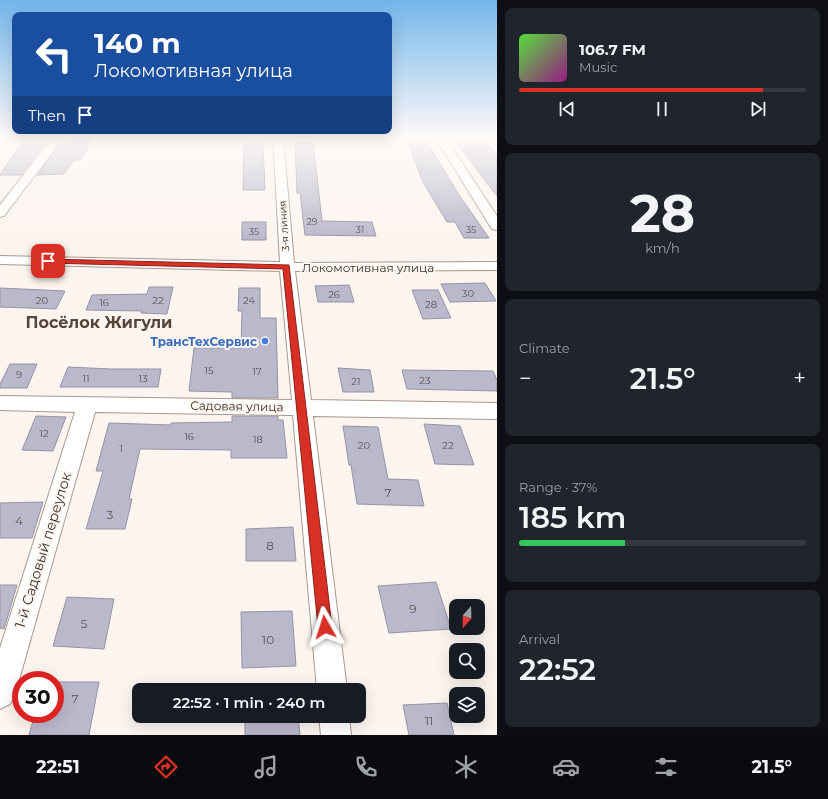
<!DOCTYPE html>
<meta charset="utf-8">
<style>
:root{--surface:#171b24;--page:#20242c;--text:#f1f3f6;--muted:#9ea1a6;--line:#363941;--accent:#d93025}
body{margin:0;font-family:Montserrat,sans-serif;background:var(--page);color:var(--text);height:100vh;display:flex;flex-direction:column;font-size:15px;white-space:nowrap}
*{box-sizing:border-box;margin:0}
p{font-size:13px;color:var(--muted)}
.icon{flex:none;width:22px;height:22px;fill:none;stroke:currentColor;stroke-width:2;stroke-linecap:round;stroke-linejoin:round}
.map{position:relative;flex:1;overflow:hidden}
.side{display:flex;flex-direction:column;gap:8px;padding:8px;background:#0d0f14;width:331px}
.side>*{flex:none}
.guide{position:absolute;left:12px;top:12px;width:380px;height:122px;border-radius:8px;box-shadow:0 4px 16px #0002;background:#1a4fa0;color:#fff;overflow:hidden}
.needle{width:26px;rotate:200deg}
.controls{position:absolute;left:449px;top:599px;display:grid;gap:8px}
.controls a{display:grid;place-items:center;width:36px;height:36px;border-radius:8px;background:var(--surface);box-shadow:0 4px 16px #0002;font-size:20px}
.speed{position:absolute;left:12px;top:671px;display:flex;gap:8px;font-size:20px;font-weight:700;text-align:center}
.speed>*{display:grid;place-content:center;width:52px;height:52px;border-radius:50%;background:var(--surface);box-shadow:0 4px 16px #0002;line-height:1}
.speed .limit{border:6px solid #d22;background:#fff;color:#111}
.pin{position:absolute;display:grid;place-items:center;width:34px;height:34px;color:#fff;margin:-17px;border-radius:8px;box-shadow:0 2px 6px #0006}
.me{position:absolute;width:44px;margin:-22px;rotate:354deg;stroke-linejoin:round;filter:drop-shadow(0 0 3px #0008)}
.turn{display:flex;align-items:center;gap:14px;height:84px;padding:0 16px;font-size:18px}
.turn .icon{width:52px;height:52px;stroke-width:2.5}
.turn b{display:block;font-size:28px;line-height:34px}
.then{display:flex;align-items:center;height:38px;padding:0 16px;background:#0003;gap:8px;font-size:15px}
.big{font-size:30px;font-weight:600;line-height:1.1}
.side .widget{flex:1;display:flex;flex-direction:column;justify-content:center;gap:6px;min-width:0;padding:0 14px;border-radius:8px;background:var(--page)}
.side .dial{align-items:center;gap:0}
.dial b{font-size:52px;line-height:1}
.song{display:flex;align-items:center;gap:12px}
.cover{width:48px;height:48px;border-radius:6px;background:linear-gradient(135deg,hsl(110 70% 55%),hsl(310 70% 35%))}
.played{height:4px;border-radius:2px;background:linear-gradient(90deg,var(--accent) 85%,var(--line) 85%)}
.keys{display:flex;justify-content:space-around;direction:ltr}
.heat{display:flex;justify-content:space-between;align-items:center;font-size:22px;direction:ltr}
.charge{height:6px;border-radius:3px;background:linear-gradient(90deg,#34c759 37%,var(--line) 0)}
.trip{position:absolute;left:132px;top:683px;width:234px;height:40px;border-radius:8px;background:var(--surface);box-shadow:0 4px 16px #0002;font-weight:600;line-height:40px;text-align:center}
.tab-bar{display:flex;height:64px;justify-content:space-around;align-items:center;background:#090b0e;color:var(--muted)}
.tab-bar .icon{width:28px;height:28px}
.tab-bar .on{color:var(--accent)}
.tab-bar b{font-size:18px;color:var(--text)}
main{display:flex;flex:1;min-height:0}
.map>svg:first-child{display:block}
</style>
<main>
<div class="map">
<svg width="497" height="735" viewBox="0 0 497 735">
<rect width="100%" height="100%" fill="#fcf4ef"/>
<!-- building -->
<path fill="#bab8cb" stroke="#9593a6" d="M 73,137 L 93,137 L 81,160 L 74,160 L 64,174 L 37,175 L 60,144 L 69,144 Z
M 407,141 L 427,142 L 457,192 L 489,238 L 464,238 L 455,222 L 447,222 L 423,182 Z
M 295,142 L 313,142 L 322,221 L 372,222 L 376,236 L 305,235 L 300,193 L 297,193 Z
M 456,142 L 486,142 L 497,155 L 497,196 Z
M 244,143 L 263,143 L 265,190 L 243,190 Z
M 45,144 L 21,175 L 0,175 L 20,145 Z
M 242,222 L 266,222 L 266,240 L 242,240 Z
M 485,283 L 496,301 L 450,302 L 441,284 Z
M 349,285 L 354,302 L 318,302 L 315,286 Z
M 149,287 L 173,287 L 167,314 L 141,313 L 142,311 L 86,310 L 92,295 L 147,294 Z
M 0,288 L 65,291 L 56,309 L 0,307 Z
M 239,288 L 260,288 L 260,318 L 276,318 L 278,398 L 232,398 L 232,392 L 189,391 L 194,348 L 241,348 L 242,311 L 238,311 Z
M 412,290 L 438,290 L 451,318 L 423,319 Z
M 10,364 L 37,364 L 27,388 L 0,388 L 0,384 Z
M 68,367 L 111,369 L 161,369 L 158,387 L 60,387 Z
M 338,368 L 370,370 L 374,392 L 343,392 Z
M 402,370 L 493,371 L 497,380 L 497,391 L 407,389 Z
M 36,416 L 66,417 L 53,451 L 22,450 Z
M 232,416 L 278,416 L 278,420 L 283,420 L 287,458 L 231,458 L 231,450 L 140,449 L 129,499 L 132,499 L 125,529 L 86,529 L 103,471 L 96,471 L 109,423 L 171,425 L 171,423 L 232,422 Z
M 424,424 L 460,426 L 474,465 L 435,464 Z
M 343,426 L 378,427 L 388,479 L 418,480 L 424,506 L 357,504 L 351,465 L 349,465 Z
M 43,502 L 32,538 L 0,538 L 0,503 Z
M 293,527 L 296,561 L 246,561 L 246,529 Z
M 436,582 L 451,629 L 389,633 L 378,586 Z
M 0,585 L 17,585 L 4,629 L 0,628 Z
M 67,597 L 114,599 L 104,649 L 53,646 Z
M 292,611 L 296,666 L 242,668 L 241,612 Z
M 55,682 L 99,682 L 89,735 L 29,735 L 35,714 L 55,714 Z
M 447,703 L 454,735 L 409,735 L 403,705 Z
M 245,716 L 298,716 L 300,735 L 245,735 Z"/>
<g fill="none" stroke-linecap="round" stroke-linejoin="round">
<defs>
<path id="street" d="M 53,137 L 64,137 L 4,216 L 0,217 L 0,205 Z
M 273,137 L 283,137 L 294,263 L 497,262 L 497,270 L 295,271 L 311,400 L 497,403 L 497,419 L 313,416 L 347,690 L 317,690 L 293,415 L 95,412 L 15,694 L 10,704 L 0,709 L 0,648 L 75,412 L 0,410 L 0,396 L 292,400 L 280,271 L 0,264 L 0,256 L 280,262 Z
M 435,137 L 445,137 L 497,216 L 497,230 L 492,229 L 490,226 Z
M 319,716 L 349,716 L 351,735 L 321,735 Z"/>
</defs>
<!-- street casing -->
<use href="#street" stroke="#aa988c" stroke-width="2"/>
<!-- street -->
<use href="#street" fill="#fff" fill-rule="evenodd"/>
</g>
<!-- sky -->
<linearGradient id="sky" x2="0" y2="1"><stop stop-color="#72b5eb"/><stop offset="0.57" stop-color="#fefaf8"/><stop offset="1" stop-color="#fefaf8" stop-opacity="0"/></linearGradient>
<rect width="497" height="240" fill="url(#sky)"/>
<!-- route -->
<path fill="#d93025" stroke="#8d1f18" d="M 48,259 L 289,265 L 332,627 L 330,632 L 325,634 L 320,632 L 318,627 L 283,269 L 45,263 L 45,260 Z"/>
<!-- markers -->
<circle fill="#3f7fe0" stroke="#fcf4ef" stroke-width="1.5" cx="265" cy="341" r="4"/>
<g text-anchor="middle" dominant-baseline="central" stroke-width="4" stroke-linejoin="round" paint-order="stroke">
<!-- far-number labels -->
<g font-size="9" fill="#5a5454">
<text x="312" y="221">29</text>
<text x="360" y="229">31</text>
<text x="471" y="229">35</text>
<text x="254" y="231">35</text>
</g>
<!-- far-street labels -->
<g font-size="10" fill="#3a322d" stroke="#fcf4ef">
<text transform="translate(284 226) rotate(-94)">3-я линия</text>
</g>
<!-- number labels -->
<g font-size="10" fill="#5a5454">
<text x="468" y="293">30</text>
<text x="334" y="294">26</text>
<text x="42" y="300">20</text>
<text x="158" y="300">22</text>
<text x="249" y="300">24</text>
<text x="104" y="302">16</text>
<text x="431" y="304">28</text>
<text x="209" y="370">15</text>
<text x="257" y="371">17</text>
<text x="19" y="374">9</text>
<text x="86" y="378">11</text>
<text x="143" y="378">13</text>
<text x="425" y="380">23</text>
<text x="356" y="381">21</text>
<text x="44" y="433">12</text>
<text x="189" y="436">16</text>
<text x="258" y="439">18</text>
<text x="364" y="445">20</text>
<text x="448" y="445">22</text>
<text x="121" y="448">1</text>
</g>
<!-- street labels -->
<g font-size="12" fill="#3a322d" stroke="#fcf4ef">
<text x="368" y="267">Локомотивная улица</text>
<text transform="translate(237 406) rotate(1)">Садовая улица</text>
</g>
<!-- shop labels -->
<g font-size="12" font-weight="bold" fill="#366cbe" stroke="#fcf4ef" text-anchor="end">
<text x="257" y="341">ТрансТехСервис</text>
</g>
<!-- near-number labels -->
<g font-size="12" fill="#5a5454">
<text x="388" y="492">7</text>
<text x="110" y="514">3</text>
<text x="19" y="520">4</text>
<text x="270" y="545">8</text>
<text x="413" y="608">9</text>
<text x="84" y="623">5</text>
<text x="268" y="639">10</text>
<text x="75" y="698">7</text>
<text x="429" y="720">11</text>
</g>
<!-- near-street labels -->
<g font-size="14" fill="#3a322d" stroke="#fcf4ef">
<text transform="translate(43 550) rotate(-73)">1-й Садовый переулок</text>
</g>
<!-- district labels -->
<g font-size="16" font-weight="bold" fill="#55453b" stroke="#fcf4ef">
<text x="99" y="322">Посёлок Жигули</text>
</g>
</g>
</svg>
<div class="controls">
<a><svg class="needle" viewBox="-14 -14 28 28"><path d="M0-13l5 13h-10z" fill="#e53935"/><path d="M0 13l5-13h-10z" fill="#9ea1a6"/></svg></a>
<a><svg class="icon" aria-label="search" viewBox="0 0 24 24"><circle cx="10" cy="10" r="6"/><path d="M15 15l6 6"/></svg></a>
<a><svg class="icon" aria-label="layers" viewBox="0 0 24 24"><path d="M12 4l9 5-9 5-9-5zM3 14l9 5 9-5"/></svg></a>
</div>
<div class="speed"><div class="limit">30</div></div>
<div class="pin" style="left:48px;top:261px;background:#d93025"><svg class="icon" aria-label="arrive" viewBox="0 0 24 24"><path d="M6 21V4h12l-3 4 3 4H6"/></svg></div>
<svg class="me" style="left:325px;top:627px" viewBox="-20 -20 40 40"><path d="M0-17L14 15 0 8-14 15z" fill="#d93025" stroke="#fff" stroke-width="4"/></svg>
<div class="trip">22:52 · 1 min · 240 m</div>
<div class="guide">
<div class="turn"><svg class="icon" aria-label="left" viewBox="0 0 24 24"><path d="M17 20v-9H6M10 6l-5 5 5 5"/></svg><div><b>140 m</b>Локомотивная улица</div></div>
<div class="then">Then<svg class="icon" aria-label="arrive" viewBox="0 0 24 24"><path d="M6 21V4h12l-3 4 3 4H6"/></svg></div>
</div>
</div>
<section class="side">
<div class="widget">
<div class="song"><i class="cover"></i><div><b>106.7 FM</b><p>Music</p></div></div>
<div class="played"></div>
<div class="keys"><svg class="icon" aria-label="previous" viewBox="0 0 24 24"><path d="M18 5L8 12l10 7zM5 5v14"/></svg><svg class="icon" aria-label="pause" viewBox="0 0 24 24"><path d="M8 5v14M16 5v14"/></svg><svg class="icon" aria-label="next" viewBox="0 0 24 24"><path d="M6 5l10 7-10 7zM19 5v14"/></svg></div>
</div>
<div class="widget dial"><b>28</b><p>km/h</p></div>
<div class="widget"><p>Climate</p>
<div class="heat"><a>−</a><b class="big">21.5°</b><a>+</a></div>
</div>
<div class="widget"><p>Range · 37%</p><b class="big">185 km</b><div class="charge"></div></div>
<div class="widget"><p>Arrival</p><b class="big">22:52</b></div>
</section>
</main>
<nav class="tab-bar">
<b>22:51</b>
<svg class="icon on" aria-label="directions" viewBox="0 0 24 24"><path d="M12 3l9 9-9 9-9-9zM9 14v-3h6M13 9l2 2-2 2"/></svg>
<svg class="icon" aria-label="music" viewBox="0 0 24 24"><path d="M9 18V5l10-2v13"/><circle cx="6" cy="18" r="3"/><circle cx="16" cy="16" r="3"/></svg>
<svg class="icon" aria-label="phone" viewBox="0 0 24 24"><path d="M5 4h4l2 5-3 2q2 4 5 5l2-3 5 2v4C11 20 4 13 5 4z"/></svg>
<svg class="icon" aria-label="climate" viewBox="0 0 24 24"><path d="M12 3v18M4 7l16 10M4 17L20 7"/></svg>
<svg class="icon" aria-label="car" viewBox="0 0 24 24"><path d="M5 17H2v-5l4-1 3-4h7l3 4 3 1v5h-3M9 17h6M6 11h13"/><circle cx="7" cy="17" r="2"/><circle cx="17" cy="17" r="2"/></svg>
<svg class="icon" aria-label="filters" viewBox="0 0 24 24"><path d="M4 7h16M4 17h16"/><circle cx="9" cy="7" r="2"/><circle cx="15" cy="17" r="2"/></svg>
<b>21.5°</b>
</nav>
